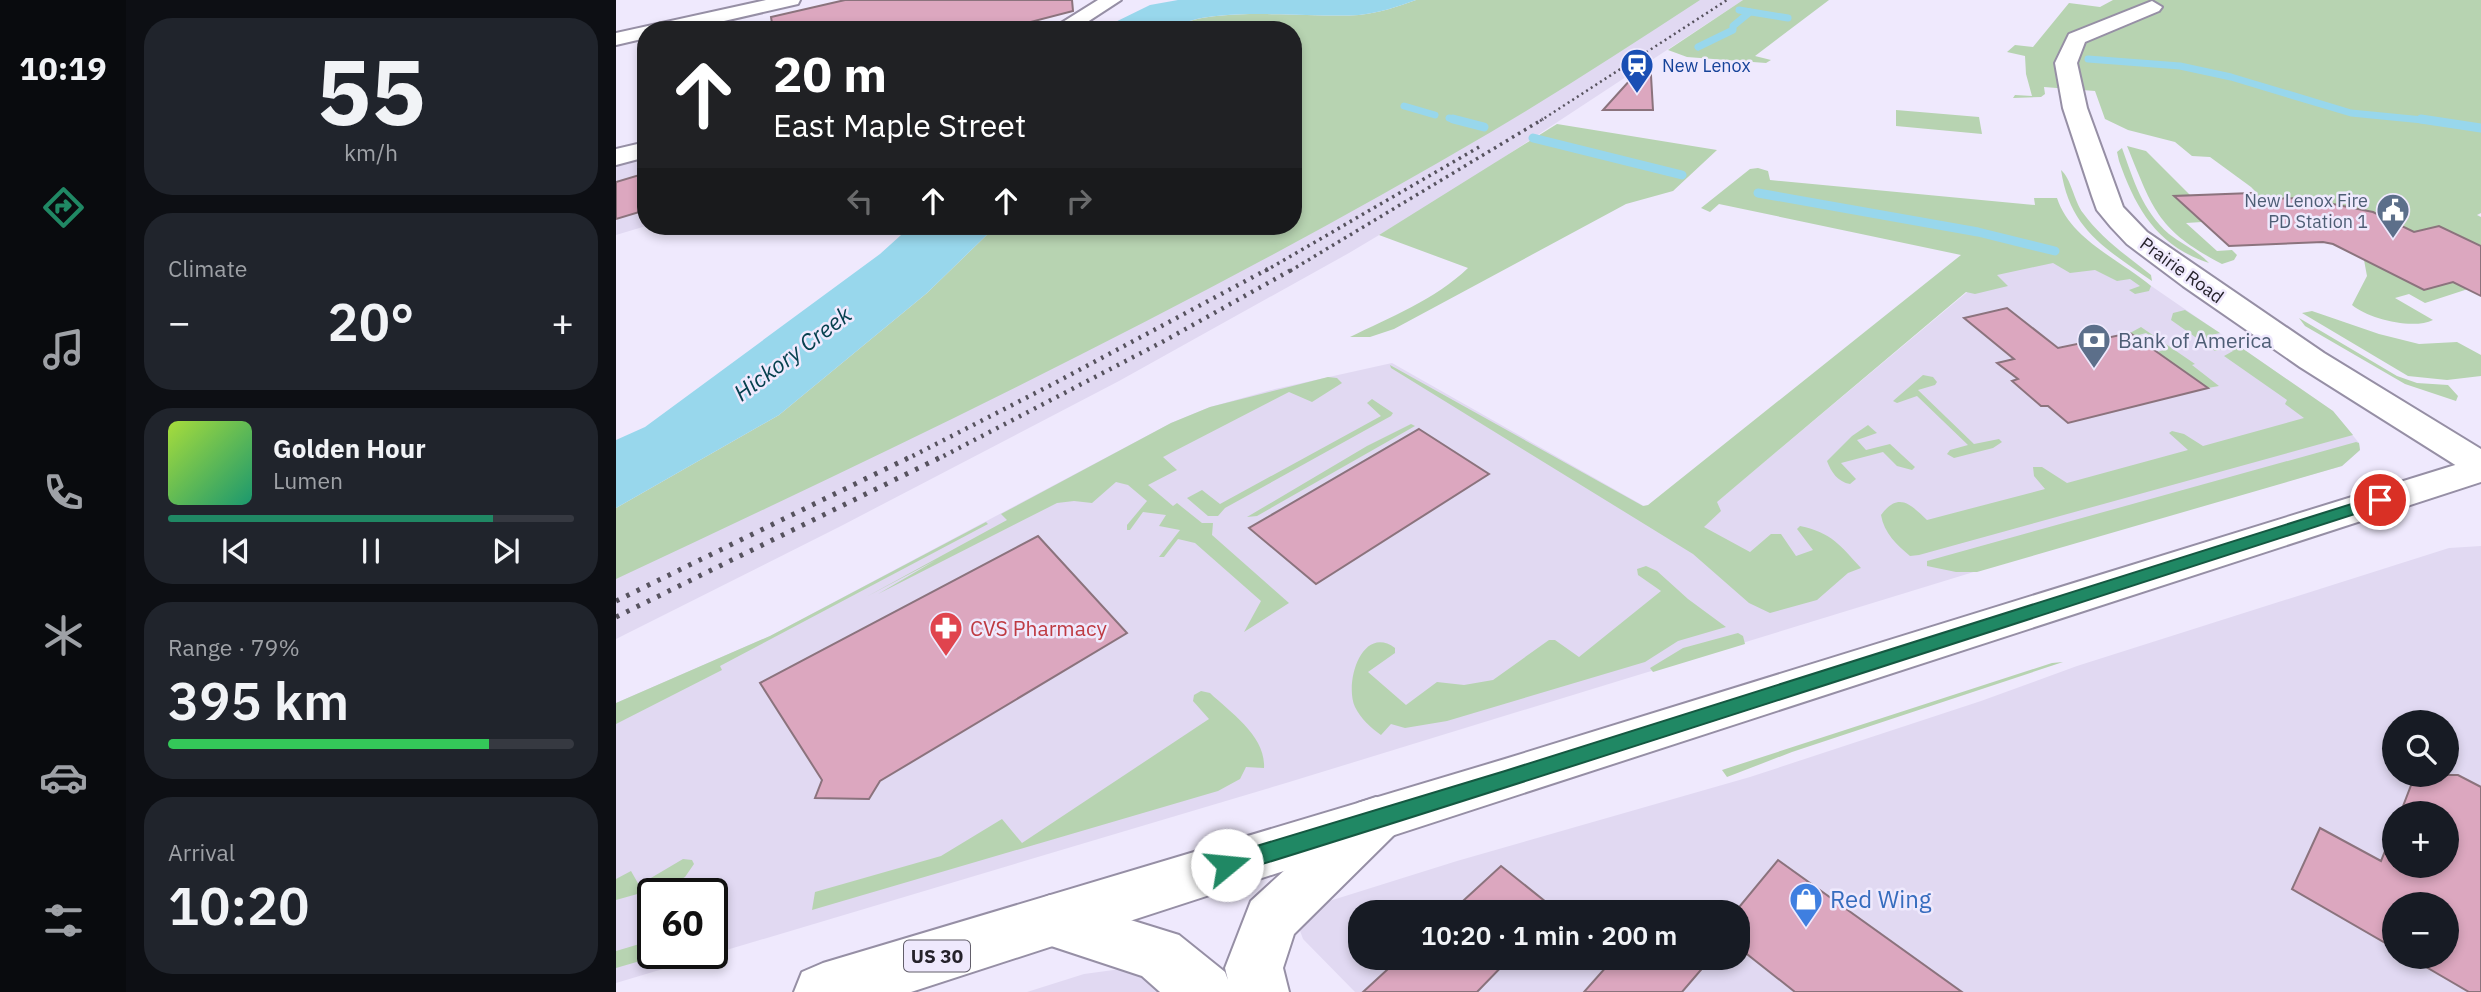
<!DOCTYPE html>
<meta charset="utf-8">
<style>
:root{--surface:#171b24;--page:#20242c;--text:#f1f3f6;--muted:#9ea1a6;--line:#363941;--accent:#208864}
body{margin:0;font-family:"IBM Plex Sans",sans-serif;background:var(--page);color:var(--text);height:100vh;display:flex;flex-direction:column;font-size:26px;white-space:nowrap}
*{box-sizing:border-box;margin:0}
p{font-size:23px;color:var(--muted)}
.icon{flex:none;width:38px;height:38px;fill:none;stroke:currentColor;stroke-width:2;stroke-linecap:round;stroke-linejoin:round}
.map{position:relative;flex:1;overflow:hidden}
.sheet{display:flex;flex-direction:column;gap:18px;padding:18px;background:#0d0f14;width:490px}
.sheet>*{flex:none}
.guide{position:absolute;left:21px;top:21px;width:665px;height:214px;border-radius:28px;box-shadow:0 4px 10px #0003;background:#202124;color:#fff;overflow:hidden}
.tools{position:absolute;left:1766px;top:710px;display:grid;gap:14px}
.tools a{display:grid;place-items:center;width:77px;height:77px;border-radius:50%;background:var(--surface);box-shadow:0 4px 10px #0003;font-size:35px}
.speed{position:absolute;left:21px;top:878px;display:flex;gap:14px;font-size:35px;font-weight:700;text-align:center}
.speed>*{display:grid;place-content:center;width:91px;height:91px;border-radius:50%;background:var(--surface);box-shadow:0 4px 10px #0003;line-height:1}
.speed .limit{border:4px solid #111;border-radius:10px;background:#fff;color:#111}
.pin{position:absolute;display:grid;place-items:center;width:60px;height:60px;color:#fff;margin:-30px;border:4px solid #fff;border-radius:50%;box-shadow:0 2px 7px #0007}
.me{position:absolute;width:77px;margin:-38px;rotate:73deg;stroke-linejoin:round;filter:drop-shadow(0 0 5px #0008)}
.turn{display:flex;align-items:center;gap:24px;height:147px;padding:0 21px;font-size:32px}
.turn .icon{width:91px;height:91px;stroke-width:2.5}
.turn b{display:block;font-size:49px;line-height:60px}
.lanes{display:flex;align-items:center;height:66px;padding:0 21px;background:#0003;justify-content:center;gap:35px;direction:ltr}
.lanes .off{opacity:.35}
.big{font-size:52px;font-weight:600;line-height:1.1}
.sheet .widget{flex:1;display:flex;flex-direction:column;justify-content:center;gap:10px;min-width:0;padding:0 24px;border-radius:28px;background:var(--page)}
.sheet .dial{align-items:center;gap:0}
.dial b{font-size:91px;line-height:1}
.song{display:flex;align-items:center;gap:21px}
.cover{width:84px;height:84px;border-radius:10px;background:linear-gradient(135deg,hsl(80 70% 55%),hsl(160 70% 35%))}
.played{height:7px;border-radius:4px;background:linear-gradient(90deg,var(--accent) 80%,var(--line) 80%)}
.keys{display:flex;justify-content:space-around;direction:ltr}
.heat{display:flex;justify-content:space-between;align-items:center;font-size:38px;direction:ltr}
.charge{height:10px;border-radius:5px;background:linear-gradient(90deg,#34c759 79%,var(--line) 0)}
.trip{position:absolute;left:732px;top:900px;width:402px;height:70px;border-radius:28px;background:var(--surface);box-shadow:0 4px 10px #0003;font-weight:600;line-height:70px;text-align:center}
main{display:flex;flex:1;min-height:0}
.dock{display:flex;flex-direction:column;width:126px;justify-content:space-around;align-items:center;background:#090b0e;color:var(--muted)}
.dock .icon{width:49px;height:49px}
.dock .active{color:var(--accent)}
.dock b{font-size:32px;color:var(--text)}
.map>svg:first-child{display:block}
</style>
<main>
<nav class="dock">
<b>10:19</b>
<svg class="icon active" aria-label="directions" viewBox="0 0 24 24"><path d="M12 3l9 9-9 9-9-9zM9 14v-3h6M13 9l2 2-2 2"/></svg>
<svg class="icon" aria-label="music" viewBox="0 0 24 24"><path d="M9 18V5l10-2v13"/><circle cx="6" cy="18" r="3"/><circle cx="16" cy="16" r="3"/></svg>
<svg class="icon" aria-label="phone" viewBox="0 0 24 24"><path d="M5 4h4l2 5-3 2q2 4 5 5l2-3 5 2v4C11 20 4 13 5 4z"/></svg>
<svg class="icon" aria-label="climate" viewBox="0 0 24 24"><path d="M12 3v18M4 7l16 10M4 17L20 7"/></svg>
<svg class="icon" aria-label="car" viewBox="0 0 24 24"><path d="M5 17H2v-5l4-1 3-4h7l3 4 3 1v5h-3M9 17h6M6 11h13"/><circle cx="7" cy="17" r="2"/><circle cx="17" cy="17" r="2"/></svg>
<svg class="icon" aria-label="filters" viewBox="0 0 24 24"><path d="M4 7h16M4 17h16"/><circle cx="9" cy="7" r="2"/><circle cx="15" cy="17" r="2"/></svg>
</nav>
<section class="sheet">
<div class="widget dial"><b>55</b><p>km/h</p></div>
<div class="widget"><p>Climate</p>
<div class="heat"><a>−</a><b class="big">20°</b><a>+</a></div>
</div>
<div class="widget">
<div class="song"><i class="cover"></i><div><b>Golden Hour</b><p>Lumen</p></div></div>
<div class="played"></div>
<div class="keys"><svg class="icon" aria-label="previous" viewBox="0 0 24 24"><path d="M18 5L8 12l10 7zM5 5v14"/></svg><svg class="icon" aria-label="pause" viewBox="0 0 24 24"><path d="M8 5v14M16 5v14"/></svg><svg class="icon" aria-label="next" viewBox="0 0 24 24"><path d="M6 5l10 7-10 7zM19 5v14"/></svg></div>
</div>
<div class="widget"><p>Range · 79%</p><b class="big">395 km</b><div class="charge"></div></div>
<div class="widget"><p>Arrival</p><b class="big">10:20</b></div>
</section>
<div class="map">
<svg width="1865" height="992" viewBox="0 0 1865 992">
<rect width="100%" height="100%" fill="#efe9fd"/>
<!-- built -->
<path fill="#e1d9f2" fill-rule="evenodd" d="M 1077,0 L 1127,0 L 832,194 L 733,253 L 503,381 L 225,526 L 0,639 L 0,556 L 659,238 Z
M 30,150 L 30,226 L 0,235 L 0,158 Z
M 1436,260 L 1528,281 L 1717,411 L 1743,443 L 1744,450 L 1726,466 L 1426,551 L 670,783 L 0,983 L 0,703 L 154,636 L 555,423 L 594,407 L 659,389 L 776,363 L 1028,506 L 1073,525 L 1374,273 ZM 37,894 L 96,894 L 96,954 L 37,954 Z
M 1865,546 L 1865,992 L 739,992 L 687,939 L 683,928 L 707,903 L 841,861 L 1134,777 L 1365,701 L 1461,666 L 1833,548 ZM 1778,723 L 1830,723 L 1830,775 L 1778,775 ZM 1778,814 L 1830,814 L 1830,866 L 1778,866 ZM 1778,905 L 1830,905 L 1830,957 L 1778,957 ZM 744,912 L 1122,912 L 1122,957 L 744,957 Z
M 505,969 L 537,976 L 559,992 L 411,992 L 468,974 Z"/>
<!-- green -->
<path fill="#b7d3b1" d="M 800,0 L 1084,0 C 1015,45 946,90 875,132 C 593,298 297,440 0,579 L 0,508 L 163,415 L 311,293 L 380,226 L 677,226 L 677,30 L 560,30 L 561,26 C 600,6 696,18 743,15 C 762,13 781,7 800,0 Z
M 1127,0 L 1213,0 L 1139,56 L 1155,60 L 1150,63 L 1071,57 L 1052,50 Z
M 1497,0 L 1865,0 L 1865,213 L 1861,215 L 1865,217 L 1865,246 L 1798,232 L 1757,212 L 1687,198 L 1643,199 L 1636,193 L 1640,192 L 1635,187 L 1594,157 L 1576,156 L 1559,142 L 1512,130 L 1489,119 L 1479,91 L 1428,87 L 1429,94 L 1425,97 L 1397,98 L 1399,95 L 1416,96 L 1410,74 L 1409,56 L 1391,52 L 1399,45 L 1417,47 L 1453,3 L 1484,7 Z
M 1280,110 L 1363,117 L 1366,134 L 1280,126 Z
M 941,124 L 1101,150 L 1057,191 L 1010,204 L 778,329 L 754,337 L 734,337 C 773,318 820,299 852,268 L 763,235 Z
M 1511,146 L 1530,151 L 1575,196 L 1559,197 L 1586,222 L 1570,223 L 1601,251 L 1616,250 L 1621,255 L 1618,260 L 1606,264 C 1541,230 1537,209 1511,146 Z
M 1506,148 C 1518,181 1526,210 1553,234 C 1566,244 1582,251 1593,263 C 1541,246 1520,209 1503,161 L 1501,152 Z
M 1142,168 L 1152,171 L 1154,180 L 1419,205 L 1418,198 L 1441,198 C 1455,240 1503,259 1535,286 L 1533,291 L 1519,294 L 1513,290 L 1524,286 L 1514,279 L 1501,281 L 1479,270 L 1454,273 L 1437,263 L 1381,275 L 1392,286 L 1359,294 L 1350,292 L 1101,502 L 1105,511 L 1088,527 L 1134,552 L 1155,534 L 1165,534 L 1180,556 L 1197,550 L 1181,529 L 1184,526 C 1216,533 1224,545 1245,568 L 1232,573 L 1201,600 L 1154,613 L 1133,603 L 1077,554 L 775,368 L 774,365 L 1027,506 L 1032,505 L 1345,255 L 1103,204 L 1094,212 L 1085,208 L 1134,169 Z
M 1445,170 C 1455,178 1458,201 1467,213 C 1485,238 1511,256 1535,275 L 1536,281 C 1490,249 1454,230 1445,170 Z
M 1748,260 L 1808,290 L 1837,282 L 1852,289 L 1809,303 L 1793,294 L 1779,298 L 1817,320 C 1797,330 1753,319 1736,305 L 1751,276 Z
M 1569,310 L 1604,333 L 1591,336 L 1607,349 L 1599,351 L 1555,320 L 1557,313 Z
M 1696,311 L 1763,334 L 1803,344 L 1841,342 L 1865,355 L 1865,376 L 1831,380 L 1792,376 L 1686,313 Z
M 1683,318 L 1781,376 L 1801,383 L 1832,385 L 1842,396 L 1840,401 L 1789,384 L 1689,326 Z
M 1525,327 L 1579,364 L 1576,365 L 1603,386 L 1592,388 L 1541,352 L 1552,349 L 1530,333 L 1519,336 L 1514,333 Z
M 1610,337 L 1717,411 L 1737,435 L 1303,555 L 1294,556 C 1281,545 1268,533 1265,515 C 1283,491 1295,505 1311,520 L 1429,489 L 1418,476 L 1417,467 L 1426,467 L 1451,483 L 1572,450 L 1553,433 L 1556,431 L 1568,434 L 1587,446 L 1688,418 L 1669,404 L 1671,400 L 1608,356 L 1617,351 L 1600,340 Z
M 1307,375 L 1317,377 L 1321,382 L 1319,385 L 1302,390 L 1358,444 L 1383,439 L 1386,442 L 1377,448 L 1338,458 L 1331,454 L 1334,450 L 1352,445 L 1301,396 L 1281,403 L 1277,401 Z
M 712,377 L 721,378 L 726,383 L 696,402 L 673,392 L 547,457 L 561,470 L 532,485 L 557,506 L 561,503 L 586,523 L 597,523 L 596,535 L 673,603 L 628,632 L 645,601 L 579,543 L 562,539 L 548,557 L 543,557 L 564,530 L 543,526 L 550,515 L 527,512 L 514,530 L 511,530 L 511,525 L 531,501 L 512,485 L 500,482 L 476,503 L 458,501 L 441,503 L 262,594 L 320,560 L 250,597 L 391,520 L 385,514 L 555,423 L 594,407 Z
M 756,399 L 777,413 L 775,416 L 609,508 L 602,516 L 592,516 L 571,498 L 586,490 L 604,504 L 765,416 L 751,403 Z
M 795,424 L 799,426 L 641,516 L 631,517 L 751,446 Z
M 1252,425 L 1261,433 L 1241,440 L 1250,450 L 1274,444 L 1299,467 L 1296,470 L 1281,466 L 1267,452 L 1225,463 L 1240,479 L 1234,484 C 1222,482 1215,472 1211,461 L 1236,436 Z
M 1740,442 L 1743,443 L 1744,450 L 1726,466 L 1361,572 L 1340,572 L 1311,566 L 1311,561 Z
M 370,522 L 372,524 L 104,666 L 106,670 L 0,724 L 0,703 L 154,636 Z
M 1030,566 L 1041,571 L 1072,599 L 1110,627 L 1062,641 L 1029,662 L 831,721 L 789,728 L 775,724 L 765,735 C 754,727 745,719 739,707 C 728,683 746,624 779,648 L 779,653 L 752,672 L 790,705 L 821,682 L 848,685 L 877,680 L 933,640 L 939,640 L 963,657 L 1045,591 L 1022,575 L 1021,569 Z
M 1122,633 L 1127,636 L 1129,644 L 1037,672 L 1034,668 L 1067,648 Z
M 1447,662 L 1176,752 L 1111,777 L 1106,770 L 1436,663 Z
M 585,691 L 594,693 C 615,713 650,736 648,768 L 630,767 L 624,779 L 602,791 L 196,910 L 199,892 L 325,856 L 386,819 L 406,843 L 593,719 L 577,701 L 578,695 Z
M 67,859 L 76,860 L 78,864 L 69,877 L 57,884 L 0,900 L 0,879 L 15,871 L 23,885 Z
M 37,940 L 37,954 L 48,954 L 0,968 L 0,951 Z"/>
<!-- water -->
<path fill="#98d7ec" d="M 562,0 L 800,0 C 781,7 762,13 743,15 C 696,18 599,6 561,26 L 560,30 L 483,30 L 534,5 Z
M 295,226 L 380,226 L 311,293 L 163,415 L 0,508 L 0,440 L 29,427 L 264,254 Z"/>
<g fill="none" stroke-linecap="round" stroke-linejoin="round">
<!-- stream-far1 -->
<path stroke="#98d7ec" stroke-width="7" d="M 1123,10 L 1172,18
M 1082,47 L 1117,30 L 1117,26 L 1134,12
M 1472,59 L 1564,66 L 1615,77 L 1735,113 L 1817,121
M 788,106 L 819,115
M 833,118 L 844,121"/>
<!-- stream -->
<path stroke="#98d7ec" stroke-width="9" d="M 837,119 L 868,127
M 1805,119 L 1865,128
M 917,138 L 1066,175
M 1142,193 L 1362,232 L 1439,251"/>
</g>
<!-- building -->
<path fill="#dca7bf" stroke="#8b737d" stroke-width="2" d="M 229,0 L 456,0 L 457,11 L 384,30 L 157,30 L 155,17 Z
M 1034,58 L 1037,110 L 987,110 Z
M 30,173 L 30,210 L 0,219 L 0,182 Z
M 1636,193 L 1643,199 L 1687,198 L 1757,212 L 1798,232 L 1823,226 L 1865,246 L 1865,296 L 1837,282 L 1808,290 L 1717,244 L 1707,242 L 1613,246 L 1558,196 Z
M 1391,308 L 1442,348 L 1514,333 L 1592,388 L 1452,423 L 1432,406 L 1425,406 L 1396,381 L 1402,379 L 1381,363 L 1398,359 L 1348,318 Z
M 803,429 L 873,474 L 700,584 L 633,528 Z
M 422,536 L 511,633 L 264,781 L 253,799 L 199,798 L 206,780 L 144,683 Z
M 1799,775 L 1842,775 L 1865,787 L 1865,992 L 1853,992 L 1793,957 L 1830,957 L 1830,905 L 1778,905 L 1778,948 L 1676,889 L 1704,828 L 1765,861 L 1778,828 L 1778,866 L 1830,866 L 1830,814 L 1784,814 Z
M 1162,860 L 1346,992 L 1179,992 L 1122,947 L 1122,912 L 1119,912 Z
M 885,866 L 940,910 L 835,912 Z
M 785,957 L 895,957 L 861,992 L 747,992 Z
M 999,957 L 1096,957 L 1066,992 L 968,992 Z"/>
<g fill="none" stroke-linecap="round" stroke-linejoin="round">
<defs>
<path id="minor" d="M 150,0 L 184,0 L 182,4 L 69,30 L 30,30 L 30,38 L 0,45 L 0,33 Z
M 482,0 L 505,0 L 459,30 L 434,30 Z
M 1536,1 L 1546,7 L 1543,11 L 1469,42 L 1461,63 L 1471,108 L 1507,207 L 1531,232 L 1708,353 L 1865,449 L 1865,477 L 1852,473 L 1684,367 L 1567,286 L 1511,244 L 1495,227 L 1481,210 L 1476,196 L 1447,108 L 1439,63 L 1453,34 Z
M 30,142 L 30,157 L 0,165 L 0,149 Z
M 760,797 L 778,803 L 786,819 L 778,835 L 678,934 L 667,968 L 673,992 L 544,992 L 526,976 L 414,939 L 406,921 L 414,903 L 434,895 L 563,935 L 609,972 L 612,980 L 609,968 L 635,901 L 742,803 Z"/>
<path id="major" d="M 1865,457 L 1865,482 L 295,992 L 178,992 L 186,972 L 207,963 L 889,759 Z"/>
</defs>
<!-- minor casing -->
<use href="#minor" stroke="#968fa5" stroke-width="4"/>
<!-- major casing -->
<use href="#major" stroke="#968fa5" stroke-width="4"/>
<!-- minor -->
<use href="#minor" fill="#fff" fill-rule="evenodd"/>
<!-- major -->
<use href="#major" fill="#fff" fill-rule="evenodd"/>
<!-- rail-far3 -->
<path stroke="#56525e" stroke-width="2.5" stroke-dasharray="2 3.5" stroke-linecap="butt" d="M 924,121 L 1111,0"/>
<!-- rail-far2 -->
<path stroke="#56525e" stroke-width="3.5" stroke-dasharray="2.5 4.5" stroke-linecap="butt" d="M 649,271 L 863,147
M 674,271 L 927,119"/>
<!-- rail-far1 -->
<path stroke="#56525e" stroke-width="4.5" stroke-dasharray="2.5 6" stroke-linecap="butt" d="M 289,460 L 437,384 L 652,269
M 320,460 L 548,341 L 677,269"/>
<!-- rail -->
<path stroke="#56525e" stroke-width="5" stroke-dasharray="3.5 8" stroke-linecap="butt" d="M 0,601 L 292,458
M 0,617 L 323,458"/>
</g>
<!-- route -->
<path fill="#208864" stroke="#155841" stroke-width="2" d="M 1764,495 L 1770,497 L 1772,500 L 1770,504 C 1384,628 998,755 611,875 L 603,872 L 600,865 L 603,858 L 611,855 L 889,771 Z"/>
<!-- icons -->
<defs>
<symbol id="station-pin" viewBox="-11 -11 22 30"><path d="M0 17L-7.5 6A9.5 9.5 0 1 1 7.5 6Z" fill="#1a4fb4" stroke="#efe9fd"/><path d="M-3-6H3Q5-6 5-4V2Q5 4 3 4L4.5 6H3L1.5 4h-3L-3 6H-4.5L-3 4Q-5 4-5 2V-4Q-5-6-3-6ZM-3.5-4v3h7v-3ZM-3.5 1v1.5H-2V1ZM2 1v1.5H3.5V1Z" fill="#fff"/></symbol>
<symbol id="civic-pin" viewBox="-11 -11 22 30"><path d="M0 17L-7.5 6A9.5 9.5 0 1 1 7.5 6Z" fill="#5c6f8a" stroke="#efe9fd"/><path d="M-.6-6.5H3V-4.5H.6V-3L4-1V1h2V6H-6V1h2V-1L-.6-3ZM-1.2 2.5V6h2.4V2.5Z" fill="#fff"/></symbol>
<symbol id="bank-pin" viewBox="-11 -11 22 30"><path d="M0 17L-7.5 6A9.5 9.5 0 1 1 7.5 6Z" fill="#5c6f8a" stroke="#efe9fd"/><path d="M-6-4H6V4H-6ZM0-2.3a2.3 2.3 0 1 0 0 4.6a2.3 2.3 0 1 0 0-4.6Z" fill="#fff"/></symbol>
<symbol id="pharmacy-pin" viewBox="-11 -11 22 30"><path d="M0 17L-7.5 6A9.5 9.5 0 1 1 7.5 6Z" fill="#e0444e" stroke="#efe9fd"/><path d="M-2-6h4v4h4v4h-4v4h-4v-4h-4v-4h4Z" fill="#fff"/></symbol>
<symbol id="shop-pin" viewBox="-11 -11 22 30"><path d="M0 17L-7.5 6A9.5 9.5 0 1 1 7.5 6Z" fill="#3f7fe0" stroke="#efe9fd"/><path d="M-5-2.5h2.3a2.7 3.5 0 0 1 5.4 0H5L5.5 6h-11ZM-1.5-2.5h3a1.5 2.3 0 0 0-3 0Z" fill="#fff"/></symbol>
</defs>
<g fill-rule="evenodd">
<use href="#station-pin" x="1002" y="46" width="38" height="52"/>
<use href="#civic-pin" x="1758" y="191" width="38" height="52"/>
<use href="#bank-pin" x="1459" y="321" width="38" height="52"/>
<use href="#pharmacy-pin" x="311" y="609" width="38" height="52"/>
<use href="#shop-pin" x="1171" y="880" width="38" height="52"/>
</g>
<g text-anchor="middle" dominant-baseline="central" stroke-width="5" stroke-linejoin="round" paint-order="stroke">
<!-- far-transit labels -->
<g font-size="18" fill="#164399" stroke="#efe9fd" text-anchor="start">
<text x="1046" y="65">New Lenox</text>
</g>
<!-- far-service labels -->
<g font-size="18" fill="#4e5e75" stroke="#efe9fd" text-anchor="end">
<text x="1752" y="200">New Lenox Fire<tspan x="1752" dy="21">PD Station 1</tspan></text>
</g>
<!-- far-street labels -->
<g font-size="18" fill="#25222b" stroke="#efe9fd">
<text transform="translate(1566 270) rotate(36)">Prairie Road</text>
</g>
<!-- shield labels -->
<rect fill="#efe9fd" stroke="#625e6a" stroke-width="2" x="288" y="940.5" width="66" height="31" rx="5"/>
<g font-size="19" font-weight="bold" fill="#25222b">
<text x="321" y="956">US 30</text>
</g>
<!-- service labels -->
<g font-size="21" fill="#4e5e75" stroke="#efe9fd" text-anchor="start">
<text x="1502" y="340">Bank of America</text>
</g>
<!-- health labels -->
<g font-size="21" fill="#be3a42" stroke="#efe9fd" text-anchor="start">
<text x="354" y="628">CVS Pharmacy</text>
</g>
<!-- water labels -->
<g font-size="23" font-style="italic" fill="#05404e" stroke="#efe9fd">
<text transform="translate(176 353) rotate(-37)">Hickory Creek</text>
</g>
<!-- near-shop labels -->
<g font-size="24" fill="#366cbe" stroke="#efe9fd" text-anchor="start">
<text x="1214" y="899">Red Wing</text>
</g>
</g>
</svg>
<div class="tools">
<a><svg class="icon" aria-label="search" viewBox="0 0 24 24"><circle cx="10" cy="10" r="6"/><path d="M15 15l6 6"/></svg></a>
<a>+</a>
<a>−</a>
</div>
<div class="speed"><div class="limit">60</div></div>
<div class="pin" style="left:1764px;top:500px;background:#d93025"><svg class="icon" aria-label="arrive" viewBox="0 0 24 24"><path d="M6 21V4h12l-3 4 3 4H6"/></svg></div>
<svg class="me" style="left:611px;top:865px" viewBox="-20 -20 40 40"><circle r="19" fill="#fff"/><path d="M0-13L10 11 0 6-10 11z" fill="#208864"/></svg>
<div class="trip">10:20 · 1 min · 200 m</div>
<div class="guide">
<div class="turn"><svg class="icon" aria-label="ahead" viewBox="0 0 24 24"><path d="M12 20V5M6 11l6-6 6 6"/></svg><div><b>20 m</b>East Maple Street</div></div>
<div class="lanes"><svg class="icon off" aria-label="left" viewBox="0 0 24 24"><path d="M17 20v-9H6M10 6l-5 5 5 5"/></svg><svg class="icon" aria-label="ahead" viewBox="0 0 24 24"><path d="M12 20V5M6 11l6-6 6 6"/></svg><svg class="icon" aria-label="ahead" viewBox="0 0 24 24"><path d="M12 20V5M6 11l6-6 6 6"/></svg><svg class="icon off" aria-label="right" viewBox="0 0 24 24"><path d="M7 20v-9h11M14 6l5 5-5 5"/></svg></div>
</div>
</div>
</main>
